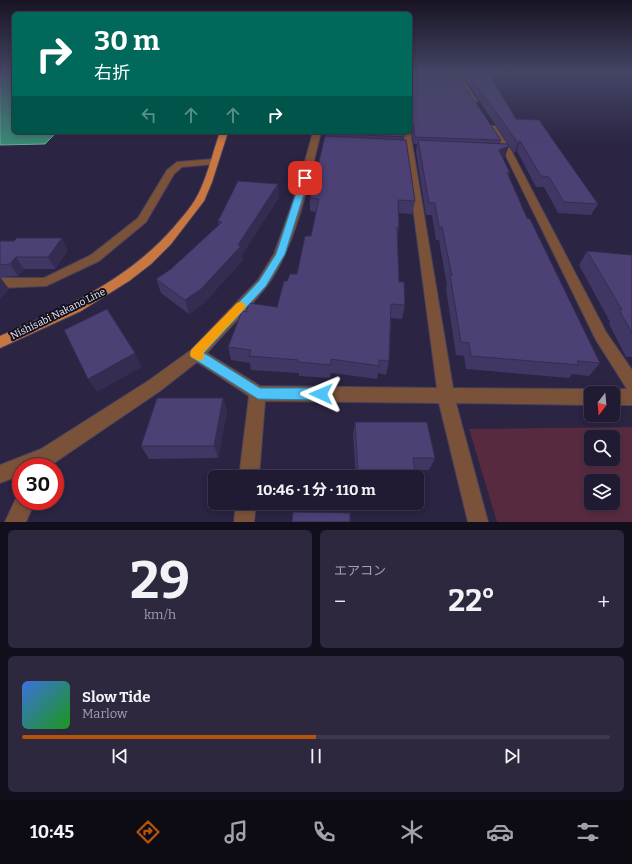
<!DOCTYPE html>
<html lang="ja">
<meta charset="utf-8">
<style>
:root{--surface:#201b32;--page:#2d283e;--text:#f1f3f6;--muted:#a2a1ac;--line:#3d394d;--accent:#b45309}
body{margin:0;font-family:Bitter,"Noto Sans JP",serif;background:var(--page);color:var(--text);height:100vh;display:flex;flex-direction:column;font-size:15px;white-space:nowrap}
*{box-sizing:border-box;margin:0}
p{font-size:13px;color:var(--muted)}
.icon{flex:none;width:22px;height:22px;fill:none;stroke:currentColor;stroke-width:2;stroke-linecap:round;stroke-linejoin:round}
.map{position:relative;height:522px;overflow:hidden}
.sheet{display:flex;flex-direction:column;gap:8px;padding:8px;background:#120f1c;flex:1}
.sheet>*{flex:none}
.top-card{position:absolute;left:12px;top:12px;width:400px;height:122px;border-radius:6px;box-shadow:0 2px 6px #0003,0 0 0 1px var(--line);background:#00695c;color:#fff;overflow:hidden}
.needle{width:26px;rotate:196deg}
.controls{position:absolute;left:584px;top:386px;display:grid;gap:8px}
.controls a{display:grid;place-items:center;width:36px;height:36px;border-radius:6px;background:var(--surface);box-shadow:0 2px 6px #0003,0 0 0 1px var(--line);font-size:20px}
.speed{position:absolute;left:12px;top:458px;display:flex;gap:8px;font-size:20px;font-weight:700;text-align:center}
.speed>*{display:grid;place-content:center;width:52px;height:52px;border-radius:50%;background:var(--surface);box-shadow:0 2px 6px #0003,0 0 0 1px var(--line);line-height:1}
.speed .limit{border:6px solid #d22;background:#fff;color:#111}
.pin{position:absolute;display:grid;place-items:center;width:34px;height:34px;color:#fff;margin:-17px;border-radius:8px;box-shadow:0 2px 6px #0006}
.me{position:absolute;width:44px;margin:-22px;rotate:271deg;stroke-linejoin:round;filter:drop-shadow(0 0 3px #0008)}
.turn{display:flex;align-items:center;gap:14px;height:84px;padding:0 16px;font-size:18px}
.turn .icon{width:52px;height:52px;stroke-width:2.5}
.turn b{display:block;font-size:28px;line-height:34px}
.lanes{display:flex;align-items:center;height:38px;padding:0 16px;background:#0003;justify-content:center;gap:20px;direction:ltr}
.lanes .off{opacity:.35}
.big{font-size:30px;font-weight:700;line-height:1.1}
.sheet .widget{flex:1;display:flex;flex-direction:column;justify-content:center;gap:6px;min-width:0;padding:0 14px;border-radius:6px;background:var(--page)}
.sheet .dial{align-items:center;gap:0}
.dial b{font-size:52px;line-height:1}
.song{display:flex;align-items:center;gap:12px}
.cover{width:48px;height:48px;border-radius:6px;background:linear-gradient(135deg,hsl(220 70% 55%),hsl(120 70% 35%))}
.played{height:4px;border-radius:2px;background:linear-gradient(90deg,var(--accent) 50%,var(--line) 50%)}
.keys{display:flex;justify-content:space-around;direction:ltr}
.heat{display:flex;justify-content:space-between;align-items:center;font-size:22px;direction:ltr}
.sheet .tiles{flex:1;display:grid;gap:8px;grid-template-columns:1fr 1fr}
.widget:last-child{grid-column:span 2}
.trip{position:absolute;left:208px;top:470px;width:216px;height:40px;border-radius:6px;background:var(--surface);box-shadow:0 2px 6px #0003,0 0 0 1px var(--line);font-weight:700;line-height:40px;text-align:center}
.menu{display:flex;height:64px;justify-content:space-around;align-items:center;background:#0d0b14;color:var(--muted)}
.menu .icon{width:28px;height:28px}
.menu .on{color:var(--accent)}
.menu b{font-size:18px;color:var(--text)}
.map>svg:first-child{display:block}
</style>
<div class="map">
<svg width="632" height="522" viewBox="0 0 632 522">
<rect width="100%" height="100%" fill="#2b2442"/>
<!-- green -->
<path fill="#582a3f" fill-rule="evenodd" d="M 632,427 L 632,522 L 497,522 L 469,429 ZM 591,437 L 613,437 L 613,459 L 591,459 ZM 591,481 L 613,481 L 613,503 L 591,503 Z"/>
<!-- water -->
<path fill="#398974" stroke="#70a79d" d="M 0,72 L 14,72 L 14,132 L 57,132 L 45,144 L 0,145 Z"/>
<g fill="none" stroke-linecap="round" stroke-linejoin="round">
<defs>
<path id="minor" d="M 452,72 L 458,72 L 477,101 L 476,102 L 472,102 Z
M 489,126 L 495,126 L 512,152 L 606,332 L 632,370 L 632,405 L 613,405 L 613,393 L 607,393 L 613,389 L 627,389 L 596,340 L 504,152 L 488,128 Z
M 410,131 L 453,388 L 591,389 L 597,393 L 591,393 L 591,405 L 456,403 L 488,522 L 468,522 L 439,403 L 265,401 L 259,477 L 239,477 L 249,396 L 197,362 L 160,391 L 54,463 L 42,467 L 21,467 L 21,475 L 0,483 L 0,465 L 41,449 L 148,381 L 191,350 L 258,280 L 274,254 L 297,190 L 313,132 L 321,132 C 309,180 296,248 266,287 C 248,310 226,331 207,353 L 260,386 L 437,388 L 403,132 L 410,132 Z
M 213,159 L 217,162 L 216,164 L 182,167 L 174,174 L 146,222 L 99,261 L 46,286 L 0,288 L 0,278 L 44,278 L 91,255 L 138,218 L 167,170 L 177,162 Z
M 21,493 L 21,501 L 35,501 L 26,522 L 5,522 L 18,494 Z
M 236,503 L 256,503 L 254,522 L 234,522 Z"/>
<path id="major" d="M 220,132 L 228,132 L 212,182 L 204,201 L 171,244 L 151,264 L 129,281 L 81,311 L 0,348 L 0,336 C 64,309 128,280 174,227 C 181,218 189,210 195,200 C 207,180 212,154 220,132 Z"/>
</defs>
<!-- minor casing -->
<use href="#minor" stroke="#46405c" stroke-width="2"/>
<!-- major casing -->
<use href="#major" stroke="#46405c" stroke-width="2"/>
<!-- minor -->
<use href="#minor" fill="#7a5239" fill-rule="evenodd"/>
<!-- major -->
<use href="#major" fill="#c87740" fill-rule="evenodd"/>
</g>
<!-- wall -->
<path fill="#413764" d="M 410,72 L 501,140 L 500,144 L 505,157 L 503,158 L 510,173 L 508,176 L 527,218 L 600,363 L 589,376 L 572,374 L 569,378 L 466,369 L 464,356 L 456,355 L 446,289 L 447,285 L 439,240 L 436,240 L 432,215 L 426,215 L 416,152 L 417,144 L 414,144 L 411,131 L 410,130 Z
M 464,72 L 488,72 L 516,119 L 598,204 L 591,215 L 558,213 L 544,187 L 536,187 L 517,151 L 514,153 L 463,76 Z
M 327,132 L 404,137 L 404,140 L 415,201 L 412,214 L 398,213 L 399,227 L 397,239 L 399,282 L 405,305 L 402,319 L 391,318 L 389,361 L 386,375 L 378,373 L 377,379 L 331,373 L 330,378 L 299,376 L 299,373 L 251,370 L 250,363 L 231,360 L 228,347 L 246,312 L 277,307 L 287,281 L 297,274 L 311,236 L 316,212 L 310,211 L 310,198 L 326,136 Z
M 279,197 L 242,255 L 243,260 L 204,303 L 189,314 L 161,293 L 156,279 L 171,269 L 219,225 L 218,221 Z
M 0,241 L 68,250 L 55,269 L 24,269 L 18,276 L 0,277 Z
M 587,251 L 632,255 L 632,357 L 626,357 L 609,324 L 610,322 L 579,265 Z
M 223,398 L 227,411 L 218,458 L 149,459 L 141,446 Z
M 355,422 L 435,458 L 429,470 L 415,470 L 415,472 L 413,477 L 356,477 L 353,435 Z"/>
<!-- shaded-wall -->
<path fill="#352d51" d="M 520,141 L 517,151 L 514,153 L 518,143 Z
M 509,146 L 505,157 L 496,162 L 499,150 Z
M 278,184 L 279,197 L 242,255 L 243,260 L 204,303 L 189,314 L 185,300 L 238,245 Z
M 62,238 L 68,250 L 55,269 L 48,257 Z
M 16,257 L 24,269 L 18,276 L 10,264 Z
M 0,277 L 9,289 L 0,300 Z
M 135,353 L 142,367 L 97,392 L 88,379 Z
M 223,398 L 227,411 L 218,458 L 214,446 Z"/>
<!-- building -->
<path fill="#4c4074" stroke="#352d51" d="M 410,72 L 455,72 L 501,140 L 415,137 L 413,124 L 410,123 Z
M 467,72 L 488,72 L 516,119 L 539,120 L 598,204 L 564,202 L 549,177 L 541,176 L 520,141 L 518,143 Z
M 327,132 L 404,132 L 404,137 L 327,133 Z
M 325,136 L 406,140 L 415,201 L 398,200 L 399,227 L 397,227 L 399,282 L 404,282 L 405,305 L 391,304 L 389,361 L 379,360 L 379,366 L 331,359 L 331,365 L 298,362 L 298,360 L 249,356 L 251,350 L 228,347 L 242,311 L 246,312 L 249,303 L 277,307 L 284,281 L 287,281 L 290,274 L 297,274 L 305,236 L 311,236 L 319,199 L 310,198 Z
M 418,140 L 508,144 L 509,146 L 499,150 L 510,173 L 507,172 L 527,218 L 530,219 L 600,363 L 577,361 L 579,365 L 471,356 L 469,343 L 461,342 L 450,275 L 452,276 L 442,227 L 439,227 L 435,203 L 429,203 Z
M 238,181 L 278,184 L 238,245 L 241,246 L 201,289 L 185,300 L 156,279 L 171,269 L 222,222 L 218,221 Z
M 17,238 L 62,238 L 48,257 L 16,257 L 10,264 L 0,265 L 0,241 L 14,241 Z
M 587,251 L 632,255 L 632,333 L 619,310 L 622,310 Z
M 107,309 L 135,353 L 88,379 L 64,330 Z
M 157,398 L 223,398 L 214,446 L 141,446 Z
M 355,422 L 427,422 L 435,458 L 413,458 L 415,472 L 358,472 Z
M 293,512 L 350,513 L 350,522 L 292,522 Z"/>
<!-- sky -->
<linearGradient id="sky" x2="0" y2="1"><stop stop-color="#181424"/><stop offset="0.5" stop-color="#444565"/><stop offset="1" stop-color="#444565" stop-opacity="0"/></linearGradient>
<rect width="632" height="145" fill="url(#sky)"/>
<!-- route -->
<path fill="#4fc3f7" stroke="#337fa1" d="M 305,176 L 309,178 L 285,254 L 266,286 L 204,353 L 260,388 L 321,388 L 325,390 L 327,394 L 325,398 L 321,400 L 258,399 L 191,357 L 190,354 L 259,281 L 276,254 L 301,178 Z"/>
<!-- slow -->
<path fill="#f59e0b" d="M 241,302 L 244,303 L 246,306 L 244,309 L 203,353 L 205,356 L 203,359 L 199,361 L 191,357 L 190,354 L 191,350 L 237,303 Z"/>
<g text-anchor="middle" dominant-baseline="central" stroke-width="4" stroke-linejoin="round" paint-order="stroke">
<!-- street labels -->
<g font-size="10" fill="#efecfd" stroke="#13101d">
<text transform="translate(58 314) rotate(-26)">Nishisabi Nakano Line</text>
</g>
</g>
</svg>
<div class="controls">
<a><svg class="needle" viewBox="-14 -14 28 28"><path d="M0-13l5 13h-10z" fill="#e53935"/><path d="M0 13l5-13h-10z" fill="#a2a1ac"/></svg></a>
<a><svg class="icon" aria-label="search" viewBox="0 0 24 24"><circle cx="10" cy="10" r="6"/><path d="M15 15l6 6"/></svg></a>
<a><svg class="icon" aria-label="layers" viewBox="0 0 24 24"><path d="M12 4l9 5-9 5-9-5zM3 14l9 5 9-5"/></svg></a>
</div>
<div class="speed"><div class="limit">30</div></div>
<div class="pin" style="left:305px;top:178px;background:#d93025"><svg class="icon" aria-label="arrive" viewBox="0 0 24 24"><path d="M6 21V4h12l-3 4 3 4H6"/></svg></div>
<svg class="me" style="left:321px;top:394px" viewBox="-20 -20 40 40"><path d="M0-17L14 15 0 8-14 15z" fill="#4fc3f7" stroke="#fff" stroke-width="4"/></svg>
<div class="trip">10:46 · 1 分 · 110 m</div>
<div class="top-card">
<div class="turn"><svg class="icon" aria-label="right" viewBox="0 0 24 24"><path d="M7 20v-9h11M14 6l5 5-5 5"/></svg><div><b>30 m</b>右折</div></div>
<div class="lanes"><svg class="icon off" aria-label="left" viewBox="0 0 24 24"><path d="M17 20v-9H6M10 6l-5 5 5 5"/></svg><svg class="icon off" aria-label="ahead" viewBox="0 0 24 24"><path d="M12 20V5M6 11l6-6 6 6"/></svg><svg class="icon off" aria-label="ahead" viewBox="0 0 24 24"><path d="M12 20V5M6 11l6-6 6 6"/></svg><svg class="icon" aria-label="right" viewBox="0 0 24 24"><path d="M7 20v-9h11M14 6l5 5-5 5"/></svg></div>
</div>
</div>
<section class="sheet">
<div class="tiles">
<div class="widget dial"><b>29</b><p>km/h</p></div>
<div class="widget"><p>エアコン</p>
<div class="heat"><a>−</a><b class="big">22°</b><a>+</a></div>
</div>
<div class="widget">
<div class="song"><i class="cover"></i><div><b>Slow Tide</b><p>Marlow</p></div></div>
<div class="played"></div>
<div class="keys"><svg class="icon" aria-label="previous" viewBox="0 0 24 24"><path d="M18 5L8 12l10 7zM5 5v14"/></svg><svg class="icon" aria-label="pause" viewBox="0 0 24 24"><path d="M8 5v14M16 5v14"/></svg><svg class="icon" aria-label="next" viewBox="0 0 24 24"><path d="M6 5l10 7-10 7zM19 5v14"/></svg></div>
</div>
</div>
</section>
<nav class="menu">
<b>10:45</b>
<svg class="icon on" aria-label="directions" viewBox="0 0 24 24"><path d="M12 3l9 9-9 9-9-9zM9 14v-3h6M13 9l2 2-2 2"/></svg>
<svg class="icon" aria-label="music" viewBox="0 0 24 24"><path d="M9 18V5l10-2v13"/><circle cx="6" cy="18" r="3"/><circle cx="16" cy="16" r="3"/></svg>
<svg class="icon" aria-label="phone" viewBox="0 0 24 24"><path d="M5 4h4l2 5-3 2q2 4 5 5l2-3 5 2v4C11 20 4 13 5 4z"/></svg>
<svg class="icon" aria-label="climate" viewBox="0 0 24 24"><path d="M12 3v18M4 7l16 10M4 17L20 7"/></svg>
<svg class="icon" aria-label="car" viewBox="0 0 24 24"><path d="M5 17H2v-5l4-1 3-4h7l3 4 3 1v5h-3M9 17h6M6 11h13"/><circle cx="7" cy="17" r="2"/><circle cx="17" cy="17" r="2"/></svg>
<svg class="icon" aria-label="filters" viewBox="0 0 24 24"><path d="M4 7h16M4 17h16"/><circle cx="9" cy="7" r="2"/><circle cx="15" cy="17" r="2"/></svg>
</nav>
